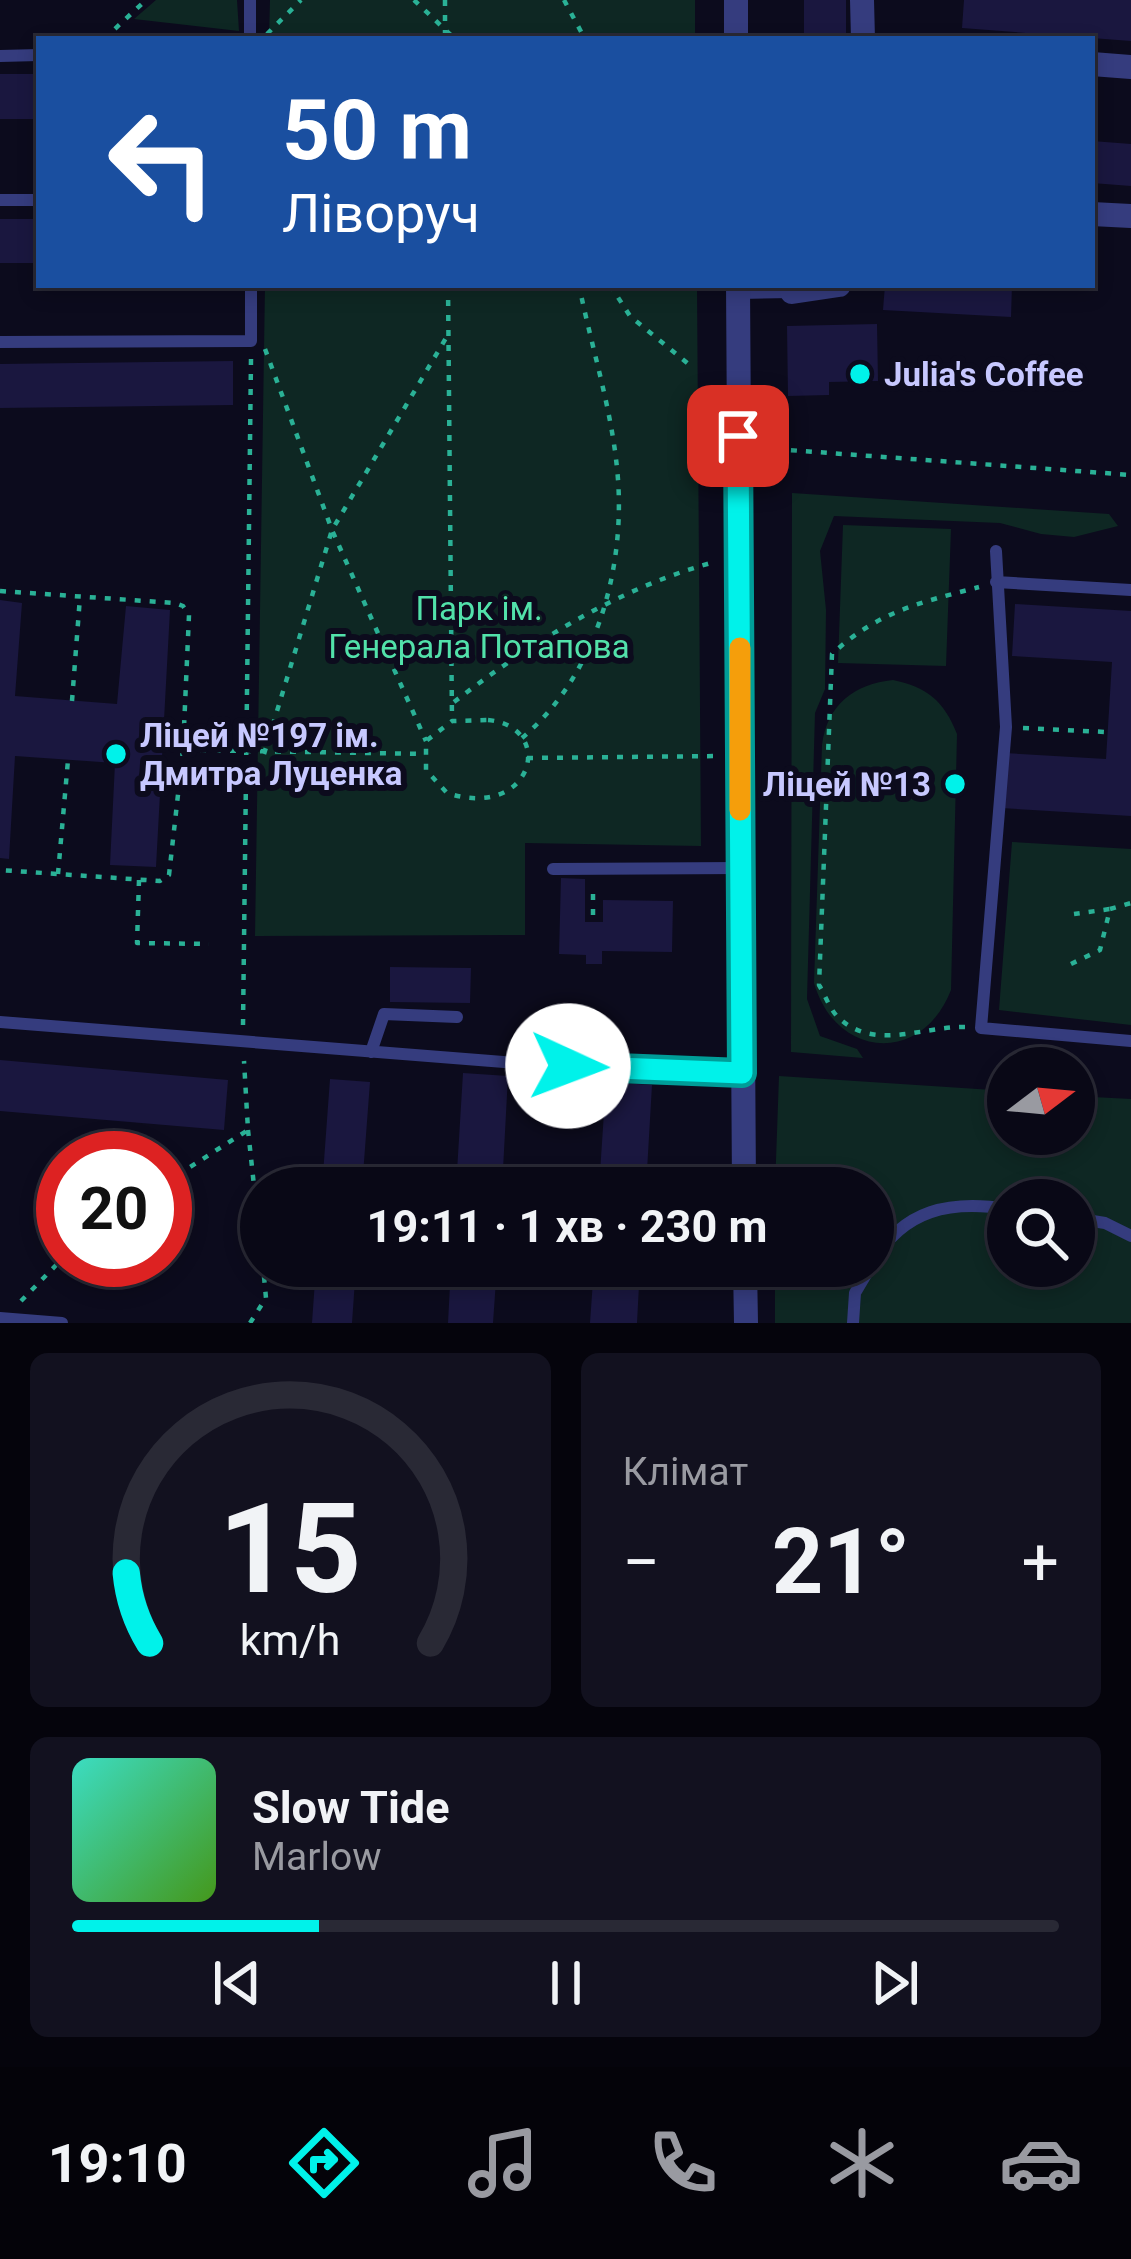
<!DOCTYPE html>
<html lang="uk">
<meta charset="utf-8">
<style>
:root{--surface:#090816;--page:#12111f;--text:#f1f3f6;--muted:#999aa1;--line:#292935;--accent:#00f2ea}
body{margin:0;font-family:Roboto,sans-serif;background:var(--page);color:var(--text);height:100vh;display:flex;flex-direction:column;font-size:45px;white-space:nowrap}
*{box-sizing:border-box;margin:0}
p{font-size:39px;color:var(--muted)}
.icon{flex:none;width:66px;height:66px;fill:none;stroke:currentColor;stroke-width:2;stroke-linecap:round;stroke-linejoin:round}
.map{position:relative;height:1323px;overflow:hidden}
.side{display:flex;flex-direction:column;gap:30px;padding:30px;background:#05040c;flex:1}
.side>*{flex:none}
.guide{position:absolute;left:36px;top:36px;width:1059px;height:252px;border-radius:0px;box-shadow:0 6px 18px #0003,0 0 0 3px var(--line);background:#1a4fa0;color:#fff;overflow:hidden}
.needle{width:78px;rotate:74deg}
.fabs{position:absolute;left:987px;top:1047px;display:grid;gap:24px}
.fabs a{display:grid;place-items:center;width:108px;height:108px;border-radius:50%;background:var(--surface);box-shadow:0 6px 18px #0003,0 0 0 3px var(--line);font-size:60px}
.speed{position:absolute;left:36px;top:1131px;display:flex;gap:24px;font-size:60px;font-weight:700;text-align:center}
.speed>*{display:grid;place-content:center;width:156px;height:156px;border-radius:50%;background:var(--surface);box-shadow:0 6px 18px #0003,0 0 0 3px var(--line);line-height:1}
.speed .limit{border:18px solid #d22;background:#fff;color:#111}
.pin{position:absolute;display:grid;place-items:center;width:102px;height:102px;color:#fff;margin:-51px;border-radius:24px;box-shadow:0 6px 18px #0006}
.me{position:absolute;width:132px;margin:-66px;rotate:92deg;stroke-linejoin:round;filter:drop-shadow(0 0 9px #0008)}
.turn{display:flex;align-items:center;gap:42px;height:252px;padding:0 48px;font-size:54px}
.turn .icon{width:156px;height:156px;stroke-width:2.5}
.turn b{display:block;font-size:84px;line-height:102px}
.big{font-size:90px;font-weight:700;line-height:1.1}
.side .tile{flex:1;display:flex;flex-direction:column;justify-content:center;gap:18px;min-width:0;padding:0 42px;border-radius:18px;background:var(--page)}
.side .dial{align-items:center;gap:0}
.dial svg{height:312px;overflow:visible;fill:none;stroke:var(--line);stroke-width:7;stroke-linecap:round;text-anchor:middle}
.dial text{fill:var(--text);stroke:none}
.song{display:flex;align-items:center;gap:36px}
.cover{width:144px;height:144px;border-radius:18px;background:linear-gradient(135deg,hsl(170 70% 55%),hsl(100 70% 35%))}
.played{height:12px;border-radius:6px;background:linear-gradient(90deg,var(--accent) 25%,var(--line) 25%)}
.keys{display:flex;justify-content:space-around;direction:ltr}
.heat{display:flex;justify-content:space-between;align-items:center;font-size:66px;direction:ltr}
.side .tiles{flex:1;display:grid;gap:30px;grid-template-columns:1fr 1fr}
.tile:last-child{grid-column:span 2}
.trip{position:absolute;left:240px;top:1167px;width:654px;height:120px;border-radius:60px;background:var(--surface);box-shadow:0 6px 18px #0003,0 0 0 3px var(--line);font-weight:700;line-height:120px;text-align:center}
.menu{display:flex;height:192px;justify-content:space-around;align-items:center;background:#040309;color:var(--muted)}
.menu .icon{width:84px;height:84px}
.menu .selected{color:var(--accent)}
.menu b{font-size:54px;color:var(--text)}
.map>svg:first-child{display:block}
</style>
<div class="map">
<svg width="1131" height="1323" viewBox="0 0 1131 1323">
<rect width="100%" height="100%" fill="#0c0b1d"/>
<!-- green -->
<path fill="#0e2723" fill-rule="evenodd" d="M 156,0 L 237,0 L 239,31 L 134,19 Z
M 270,0 L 695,0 L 695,39 L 269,39 Z
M 265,285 L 697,285 L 701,846 L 525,843 L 525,935 L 255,936 Z
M 792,493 L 1109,514 L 1118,526 L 1074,537 L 1041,534 L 1000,523 L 834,516 L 820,551 L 826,610 L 825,689 L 815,713 L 807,999 L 820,1036 L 857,1049 L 863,1058 L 791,1052 Z
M 843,525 L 951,529 L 946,666 L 838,663 Z
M 893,680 C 927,687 944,701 957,734 L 951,990 C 922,1065 836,1059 814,983 L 822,745 C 827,705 854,684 893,680 Z
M 1012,842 L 1131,849 L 1131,1025 L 999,1010 Z
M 779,1076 L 1008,1091 L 1008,1134 L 1074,1134 L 1074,1096 L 1131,1099 L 1131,1323 L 775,1323 L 775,1266 L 873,1266 L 873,1188 L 775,1188 ZM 1008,1200 L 1074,1200 L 1074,1266 L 1008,1266 Z"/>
<!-- building -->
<path fill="#1a173f" d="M 804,0 L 846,0 L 846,39 L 804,39 Z
M 964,0 L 1131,0 L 1131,41 L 962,28 Z
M 0,74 L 39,74 L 39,119 L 0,119 Z
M 1092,141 L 1131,144 L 1131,186 L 1092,183 Z
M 0,219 L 39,219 L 39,263 L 0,263 Z
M 885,285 L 1012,285 L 1011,317 L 883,310 Z
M 877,324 L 878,381 L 829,382 L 829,395 L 788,396 L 787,326 Z
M 233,361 L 233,405 L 0,408 L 0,364 Z
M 0,600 L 22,603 L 15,696 L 117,704 L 126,606 L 170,610 L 156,867 L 110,865 L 115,763 L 15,756 L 9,859 L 0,858 Z
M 1015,604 L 1131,611 L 1131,816 L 1001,808 L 1004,753 L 1106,759 L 1112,662 L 1012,656 Z
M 561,878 L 585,879 L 585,922 L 603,922 L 603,900 L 673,901 L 672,952 L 602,951 L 602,964 L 586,964 L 586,955 L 559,954 Z
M 390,967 L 471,968 L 470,1003 L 390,1002 Z
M 0,1060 L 228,1080 L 224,1130 L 0,1111 Z
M 463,1073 L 508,1076 L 502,1188 L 456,1188 Z
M 330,1079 L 370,1082 L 362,1188 L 322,1188 Z
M 606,1082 L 652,1085 L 646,1188 L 599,1188 Z
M 316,1266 L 356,1266 L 352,1323 L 312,1323 Z
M 451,1266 L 497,1266 L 493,1323 L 448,1323 Z
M 594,1266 L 640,1266 L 637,1323 L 590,1323 Z"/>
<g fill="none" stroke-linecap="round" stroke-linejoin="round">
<!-- path -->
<path stroke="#2ab196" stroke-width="4.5" stroke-dasharray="6 9" stroke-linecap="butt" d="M 414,0 L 455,39
M 445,0 L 445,39
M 564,0 L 585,39
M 267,34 L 301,0
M 104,39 L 146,0
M 448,285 L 452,721
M 610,285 L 630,316 L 692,367
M 265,349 L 332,530 L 426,741
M 761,448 L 1131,475
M 0,591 L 175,603 L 183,606 L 189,615 L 183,750 L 169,875 L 160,881 L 0,870
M 72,701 L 80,597
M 454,702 C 529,644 619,588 711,563
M 488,720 C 557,727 533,821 447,793 L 426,770 L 426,741 L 452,721 Z
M 1023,728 L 1106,732
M 522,738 C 598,674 627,564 617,468 C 611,407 591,345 579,285
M 185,750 L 425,754
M 264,754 L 332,530 L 449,333
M 527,758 L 720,756
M 58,874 L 68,760
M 139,880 L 137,943 L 209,944
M 1110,909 L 1131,903
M 593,915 L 593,885
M 1071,964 L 1100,950 L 1110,909 L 1074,914
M 243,1025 L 251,359
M 965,1027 C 923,1026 876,1051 840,1019 C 831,1012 825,995 819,985 L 832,654 C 879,611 919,603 979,587
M 248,1130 L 261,1251
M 165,1183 L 248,1130 L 244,1061
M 21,1301 L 63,1258
M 250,1323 L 266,1298 L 263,1266"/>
<!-- lane -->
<path stroke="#353c7e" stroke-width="12" d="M 250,0 L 250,39
M 0,56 L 39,55
M 0,200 L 39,200
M 739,293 L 792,292
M 0,342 L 251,341 L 251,285
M 996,551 L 1006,727 L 981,1028 L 1131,1041
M 996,582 L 1131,590
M 553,869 L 741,868
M 0,1022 L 542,1065 L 742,1073
M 568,1026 L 568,1066
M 371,1052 L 384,1014 L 457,1017
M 1074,1218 L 1105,1223 L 1131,1236
M 873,1262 C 904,1209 950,1200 1008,1209
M 0,1318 L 62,1323
M 853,1323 L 855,1293 L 871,1266"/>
<!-- street -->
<path stroke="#353c7e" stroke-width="24" d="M 736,0 L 736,39
M 862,0 L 863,39
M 1092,64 L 1131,67
M 1092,214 L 1131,216
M 738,285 L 744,1188
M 792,292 L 839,285
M 745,1266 L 746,1323"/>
</g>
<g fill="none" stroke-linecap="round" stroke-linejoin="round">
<defs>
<path id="route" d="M 568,1066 L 742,1073 L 738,436"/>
</defs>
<!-- route casing -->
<use href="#route" stroke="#009d98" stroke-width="30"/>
<!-- route -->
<use href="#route" stroke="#00f2ea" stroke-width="21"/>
<!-- slow -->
<path stroke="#f59e0b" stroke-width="21" d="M 740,648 L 740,810"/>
</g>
<!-- markers -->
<g fill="#00f2ea" stroke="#0c0b1d" stroke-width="4.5">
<circle cx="860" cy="374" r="12"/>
<circle cx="116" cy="754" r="12"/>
<circle cx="955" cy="784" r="12"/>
</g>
<g text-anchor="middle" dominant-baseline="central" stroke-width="12" stroke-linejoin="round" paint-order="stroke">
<!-- poi labels -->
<g font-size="33" font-weight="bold" fill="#c7c8ff" stroke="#0c0b1d" text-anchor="start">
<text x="884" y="374">Julia's Coffee</text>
<text x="140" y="735">Ліцей №197 ім.<tspan x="140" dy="38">Дмитра Луценка</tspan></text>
<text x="931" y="784" text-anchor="end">Ліцей №13</text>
</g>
<!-- park labels -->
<g font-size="33" fill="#52e1aa" stroke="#0c0b1d">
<text x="479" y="608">Парк ім.<tspan x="479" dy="38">Генерала Потапова</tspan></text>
</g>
</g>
</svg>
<div class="fabs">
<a><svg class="needle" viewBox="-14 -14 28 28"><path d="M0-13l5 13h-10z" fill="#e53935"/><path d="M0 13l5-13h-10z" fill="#999aa1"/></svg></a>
<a><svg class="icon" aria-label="search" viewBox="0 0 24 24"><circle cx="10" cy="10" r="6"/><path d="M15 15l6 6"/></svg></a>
</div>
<div class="speed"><div class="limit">20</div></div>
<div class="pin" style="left:738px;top:436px;background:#d93025"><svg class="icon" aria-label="arrive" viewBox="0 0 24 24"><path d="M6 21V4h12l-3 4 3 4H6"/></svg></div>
<svg class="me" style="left:568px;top:1066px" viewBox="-20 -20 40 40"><circle r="19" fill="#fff"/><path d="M0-13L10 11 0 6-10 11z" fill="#00f2ea"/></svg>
<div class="trip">19:11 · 1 хв · 230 m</div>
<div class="guide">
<div class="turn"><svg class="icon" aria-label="left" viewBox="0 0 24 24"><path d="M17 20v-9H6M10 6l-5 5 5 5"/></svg><div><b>50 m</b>Ліворуч</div></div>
</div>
</div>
<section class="side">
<div class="tiles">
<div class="tile dial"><svg viewBox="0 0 100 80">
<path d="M14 69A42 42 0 1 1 86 69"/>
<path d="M14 69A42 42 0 0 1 8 51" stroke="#00f2ea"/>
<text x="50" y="56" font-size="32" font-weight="700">15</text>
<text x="50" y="72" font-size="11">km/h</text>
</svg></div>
<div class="tile"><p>Клімат</p>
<div class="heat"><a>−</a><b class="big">21°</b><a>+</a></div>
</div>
<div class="tile">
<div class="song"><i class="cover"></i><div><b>Slow Tide</b><p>Marlow</p></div></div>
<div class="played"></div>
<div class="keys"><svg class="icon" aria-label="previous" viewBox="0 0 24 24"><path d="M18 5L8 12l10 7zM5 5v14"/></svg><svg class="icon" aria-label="pause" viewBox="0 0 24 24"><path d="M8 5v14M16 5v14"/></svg><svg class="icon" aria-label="next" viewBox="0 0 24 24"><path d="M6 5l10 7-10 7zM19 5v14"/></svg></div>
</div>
</div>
</section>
<nav class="menu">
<b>19:10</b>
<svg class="icon selected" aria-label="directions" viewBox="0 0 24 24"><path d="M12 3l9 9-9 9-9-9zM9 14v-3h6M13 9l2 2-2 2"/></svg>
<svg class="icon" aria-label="music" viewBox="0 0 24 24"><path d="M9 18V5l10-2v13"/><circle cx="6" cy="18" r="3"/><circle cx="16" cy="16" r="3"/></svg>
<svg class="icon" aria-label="phone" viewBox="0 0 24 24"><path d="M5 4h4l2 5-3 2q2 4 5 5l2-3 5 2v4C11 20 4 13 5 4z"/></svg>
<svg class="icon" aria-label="climate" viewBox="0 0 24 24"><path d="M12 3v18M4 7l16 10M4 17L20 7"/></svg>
<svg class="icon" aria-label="car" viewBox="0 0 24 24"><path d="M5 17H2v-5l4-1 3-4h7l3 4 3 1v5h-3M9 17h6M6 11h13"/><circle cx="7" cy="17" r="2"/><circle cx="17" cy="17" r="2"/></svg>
</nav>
